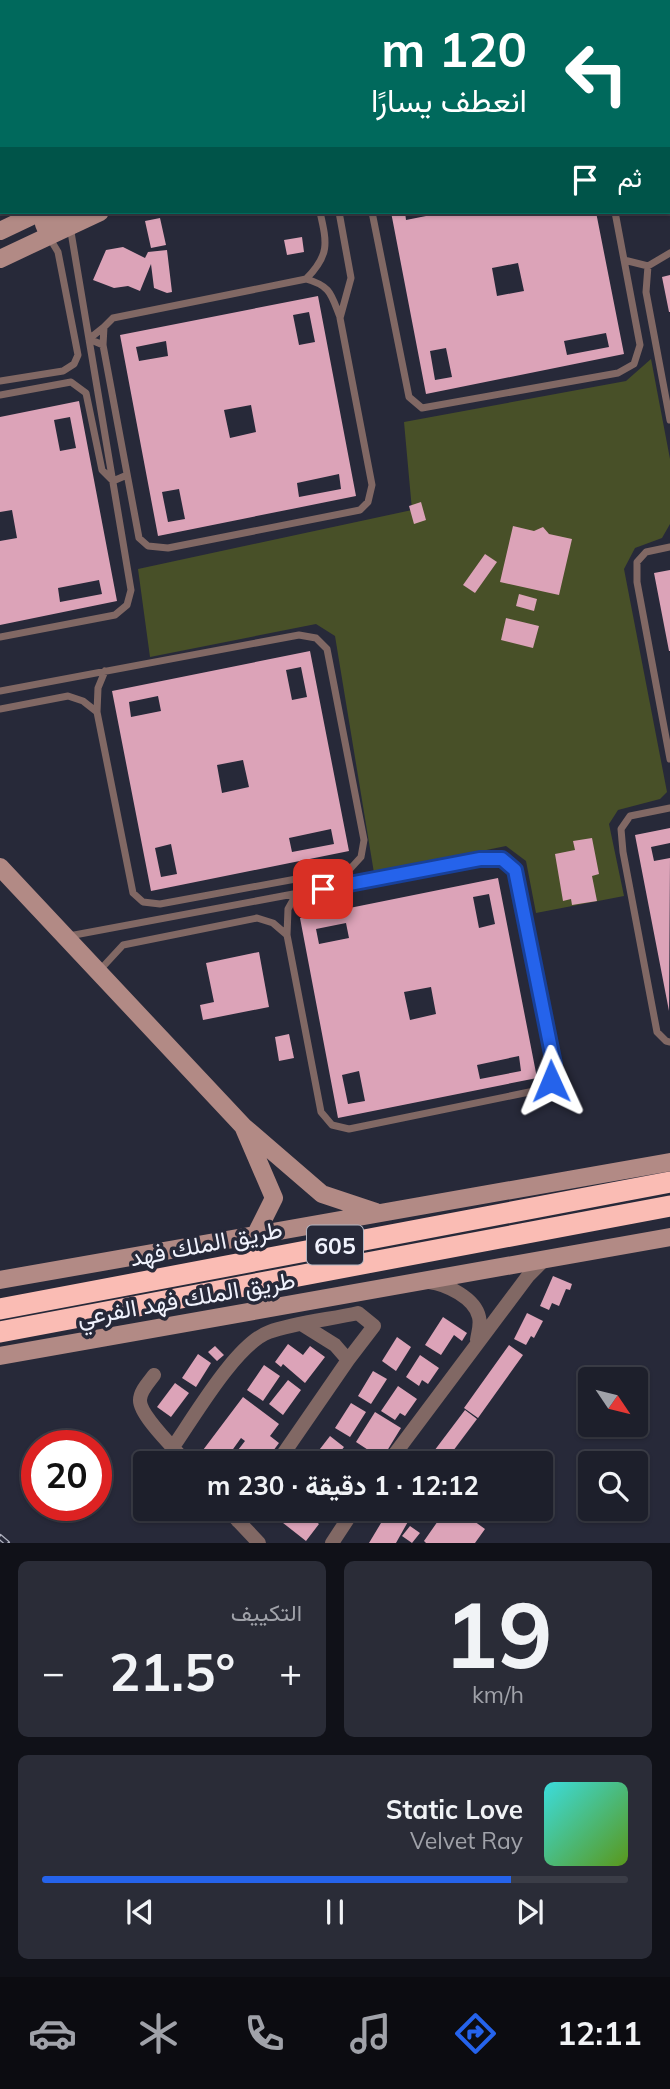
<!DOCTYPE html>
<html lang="ar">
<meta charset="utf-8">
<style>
:root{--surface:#1d1f2b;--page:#2a2c37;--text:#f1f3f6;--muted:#a0a2a9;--line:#3b3d47;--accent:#2563eb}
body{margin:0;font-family:Mulish,Vazirmatn,sans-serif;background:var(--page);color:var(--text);direction:rtl;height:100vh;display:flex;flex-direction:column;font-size:26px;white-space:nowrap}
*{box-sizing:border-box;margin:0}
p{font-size:23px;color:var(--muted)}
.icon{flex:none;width:38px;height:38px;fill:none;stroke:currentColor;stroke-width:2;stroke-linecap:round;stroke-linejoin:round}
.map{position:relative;height:1543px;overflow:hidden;direction:ltr}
.side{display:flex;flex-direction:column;gap:18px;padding:18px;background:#101118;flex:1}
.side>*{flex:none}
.hud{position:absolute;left:0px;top:0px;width:670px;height:214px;box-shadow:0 2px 5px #0004,0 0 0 2px var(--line);direction:rtl;background:#00695c;color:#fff;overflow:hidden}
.needle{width:46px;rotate:125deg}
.controls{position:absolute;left:578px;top:1367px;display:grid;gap:14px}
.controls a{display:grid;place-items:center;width:70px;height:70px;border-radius:7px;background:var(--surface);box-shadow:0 2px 5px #0004,0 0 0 2px var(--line);font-size:35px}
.speed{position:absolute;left:21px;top:1430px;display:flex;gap:14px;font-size:35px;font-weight:700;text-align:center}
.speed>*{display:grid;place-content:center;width:91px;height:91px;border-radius:50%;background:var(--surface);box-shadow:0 2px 5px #0004,0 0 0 2px var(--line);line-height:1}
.speed .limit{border:10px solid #d22;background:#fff;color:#111}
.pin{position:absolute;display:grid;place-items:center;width:60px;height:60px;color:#fff;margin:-30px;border-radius:14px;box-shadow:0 4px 10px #0006}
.me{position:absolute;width:77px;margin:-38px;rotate:359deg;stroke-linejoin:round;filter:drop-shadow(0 0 5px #0008)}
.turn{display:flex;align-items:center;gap:24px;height:147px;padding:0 28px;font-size:32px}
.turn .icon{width:91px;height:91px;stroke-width:2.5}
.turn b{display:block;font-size:49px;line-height:60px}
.then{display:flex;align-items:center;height:66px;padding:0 28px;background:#0003;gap:14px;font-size:26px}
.big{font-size:52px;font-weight:700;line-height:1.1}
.side .tile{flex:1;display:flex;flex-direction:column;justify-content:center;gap:10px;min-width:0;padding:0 24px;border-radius:10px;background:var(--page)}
.side .dial{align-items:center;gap:0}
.dial b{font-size:91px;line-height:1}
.song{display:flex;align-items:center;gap:21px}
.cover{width:84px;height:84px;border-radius:10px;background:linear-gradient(135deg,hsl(180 70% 55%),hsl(90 70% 35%))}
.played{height:7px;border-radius:4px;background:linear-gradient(90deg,var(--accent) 80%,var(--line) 80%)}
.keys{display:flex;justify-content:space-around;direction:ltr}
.heat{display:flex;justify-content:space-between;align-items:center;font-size:38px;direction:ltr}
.side .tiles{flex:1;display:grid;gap:18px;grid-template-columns:1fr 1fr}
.tile:last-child{grid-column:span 2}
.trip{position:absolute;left:133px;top:1451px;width:420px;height:70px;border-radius:7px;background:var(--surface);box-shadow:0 2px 5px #0004,0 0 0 2px var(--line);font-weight:700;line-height:70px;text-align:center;direction:rtl}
.menu{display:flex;height:112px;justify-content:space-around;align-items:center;background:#0c0c11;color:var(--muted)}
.menu .icon{width:49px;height:49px}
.menu .selected{color:var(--accent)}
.menu b{font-size:32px;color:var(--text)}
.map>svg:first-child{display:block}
</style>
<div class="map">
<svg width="670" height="1543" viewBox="0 0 670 1543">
<rect width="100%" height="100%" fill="#272939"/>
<!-- green -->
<path fill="#485028" d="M 651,359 L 670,459 L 670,524 L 662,538 L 635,548 L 624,569 L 667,792 L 660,799 L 618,810 L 609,824 L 624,896 L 536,913 L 526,861 L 506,846 L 374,873 L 335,636 L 316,624 L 150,657 L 138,569 L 412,510 L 404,422 L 626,381 Z"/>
<!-- building -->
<path fill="#dca3b8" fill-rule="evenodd" d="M 391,212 L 405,212 L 406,220 L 436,214 L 436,212 L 596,212 L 624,354 L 426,394 ZM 518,263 L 524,291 L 497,296 L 492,268 ZM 606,333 L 609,347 L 567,355 L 564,341 ZM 446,348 L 452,377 L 435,380 L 430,351 Z
M 160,218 L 166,245 L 151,248 L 145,221 Z
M 302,237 L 304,252 L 287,255 L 284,240 Z
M 123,247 L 145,258 L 148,252 L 167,250 L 172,292 L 167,293 L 154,288 L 151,264 L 140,291 L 128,286 L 114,288 L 93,280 L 106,250 Z
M 670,275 L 670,312 L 669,312 L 662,277 Z
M 318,296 L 356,496 L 158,536 L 120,335 ZM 309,312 L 315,342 L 299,345 L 293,315 ZM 166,341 L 168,356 L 139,361 L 136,347 ZM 251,405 L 256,432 L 230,438 L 224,410 ZM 339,474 L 341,489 L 299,497 L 297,483 ZM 179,489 L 185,519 L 168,522 L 162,492 Z
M 79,401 L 117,601 L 0,625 L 0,541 L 17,538 L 12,510 L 0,512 L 0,417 ZM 70,417 L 76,448 L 60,451 L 54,420 ZM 99,580 L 102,594 L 60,602 L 58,588 Z
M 421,502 L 426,520 L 414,524 L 409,506 Z
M 513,526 L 534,531 L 543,527 L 549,534 L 572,539 L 559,595 L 500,582 Z
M 485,554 L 497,562 L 475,593 L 463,585 Z
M 670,570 L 670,651 L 669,651 L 654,573 Z
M 519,594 L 537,599 L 534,611 L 516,606 Z
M 506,618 L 539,626 L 533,648 L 501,640 Z
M 310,651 L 349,851 L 151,891 L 112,691 ZM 301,667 L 307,697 L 292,700 L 286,670 ZM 158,696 L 161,711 L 131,717 L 129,702 ZM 243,760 L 249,787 L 222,793 L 217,765 ZM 331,829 L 334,844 L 292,852 L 289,838 ZM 171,844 L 177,874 L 161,877 L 155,848 Z
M 670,828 L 670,843 L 651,847 L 654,861 L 670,858 L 669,1011 L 635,835 Z
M 592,838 L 599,874 L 592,876 L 597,901 L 572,905 L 571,899 L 563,901 L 555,854 L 575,850 L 573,841 Z
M 498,878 L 537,1078 L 338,1118 L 300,918 ZM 489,894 L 495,924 L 479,928 L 473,897 ZM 346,923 L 349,938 L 319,944 L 316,929 ZM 431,987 L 436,1014 L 410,1020 L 404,992 ZM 519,1056 L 521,1071 L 480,1079 L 477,1065 ZM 359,1071 L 365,1101 L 348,1104 L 342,1075 Z
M 259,952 L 269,1007 L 203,1020 L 200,1005 L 214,1002 L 206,963 Z
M 289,1034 L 294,1058 L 279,1061 L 275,1037 Z
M 553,1276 L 572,1284 L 570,1290 L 566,1289 L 559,1306 L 552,1303 L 549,1310 L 540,1306 Z
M 527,1313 L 543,1321 L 534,1338 L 531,1336 L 526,1345 L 514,1339 Z
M 443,1317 L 467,1333 L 462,1341 L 454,1335 L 441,1355 L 425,1345 Z
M 397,1337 L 411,1347 L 396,1371 L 382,1361 Z
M 288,1344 L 303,1355 L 310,1346 L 325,1357 L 305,1383 L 283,1364 L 281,1367 L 275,1362 Z
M 509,1345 L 523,1355 L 478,1418 L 464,1408 Z
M 215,1346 L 224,1355 L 217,1361 L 208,1352 Z
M 198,1354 L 211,1363 L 196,1387 L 182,1378 Z
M 420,1355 L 439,1368 L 428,1384 L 422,1380 L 419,1386 L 406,1377 Z
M 264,1365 L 280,1376 L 263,1401 L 247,1390 Z
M 373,1371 L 387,1379 L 371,1404 L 358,1396 Z
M 288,1380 L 301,1390 L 283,1415 L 269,1404 Z
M 175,1383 L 189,1393 L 171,1417 L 157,1407 Z
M 398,1386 L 417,1399 L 405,1416 L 400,1413 L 395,1420 L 381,1411 Z
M 243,1397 L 279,1424 L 270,1436 L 279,1443 L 264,1463 L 228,1463 L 245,1441 L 241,1438 L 223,1463 L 204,1463 L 197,1458 Z
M 351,1403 L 366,1412 L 350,1437 L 335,1428 Z
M 465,1410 L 477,1419 L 453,1451 L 455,1452 L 446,1463 L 425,1463 Z
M 375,1412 L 401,1428 L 382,1459 L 356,1442 Z
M 330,1436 L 344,1447 L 334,1460 L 319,1463 L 313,1458 Z
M 286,1508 L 299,1508 L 319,1524 L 306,1541 L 278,1519 Z
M 390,1508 L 410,1518 L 396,1543 L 369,1543 Z
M 447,1508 L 456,1508 L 485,1529 L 475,1543 L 426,1543 L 424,1541 Z
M 410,1526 L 420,1533 L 412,1543 L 402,1536 Z"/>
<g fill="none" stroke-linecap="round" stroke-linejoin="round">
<!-- lane -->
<path stroke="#816864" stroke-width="7" d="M 576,0 L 576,2
M 320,212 C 327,243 330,255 306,279 L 113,318 L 104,327 L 103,345 L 139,538 L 148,546 L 168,548 L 360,510 L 368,502 L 372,485 L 340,318 L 351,278 L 339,212
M 372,212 L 409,397 L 422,408 L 618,373 L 634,364 L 640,345 L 615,212
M 670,253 L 648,266 L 646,292 L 670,420
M 624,260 L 648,266
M 306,279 C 331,286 331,294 340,317
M 103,345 L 89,339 L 104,327
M 0,381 L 63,371 L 74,364 L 78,355 L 58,252 L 49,237
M 0,395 L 71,382 L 86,393 L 102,470 L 113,481 L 127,475
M 670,547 L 646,552 L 637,562 L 637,582 L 670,759
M 0,637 L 115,615 L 127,605 L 131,590 L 70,226
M 0,691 L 299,635 L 316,638 L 327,649 L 364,840 L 361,857 L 350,869 L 160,904 L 143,902 L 133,893 L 97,712 L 83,701 L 68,696 L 0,709
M 97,712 L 98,688 L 105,671
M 670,808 L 630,816 L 621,829 L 623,852 L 657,1032 L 666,1041 L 670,1042
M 287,935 L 288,909 L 297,893
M 69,936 L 480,859 L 502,859 L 515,870 L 553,1064 L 551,1081 L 539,1090 L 349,1129 L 332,1125 L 321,1112 L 287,935 L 273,923 L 257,918 L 123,945 L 99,971"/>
<!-- street -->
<path stroke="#816864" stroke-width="14" d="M 67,0 L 68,2
M 193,0 L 194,2
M 341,0 L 342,2
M 0,104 L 2,103
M 0,136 L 2,140
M 429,1282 C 446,1284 475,1298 479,1317 C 481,1325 478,1333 477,1340
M 303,1325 L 335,1345 L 348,1360
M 154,1375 C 149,1382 140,1391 140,1400 C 139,1415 176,1450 187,1463
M 173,1447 C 194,1417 236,1344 269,1332 C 293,1323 332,1319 358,1313 L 374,1326 L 348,1360 L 277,1463
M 388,1463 L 528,1276 L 544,1260
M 226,1508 L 259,1543
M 238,1521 L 246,1508
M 332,1543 L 355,1508"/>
<!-- secondary -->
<path stroke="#b28a85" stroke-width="18" d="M 480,2 L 483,0
M 546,2 L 549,0
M 0,231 L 40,212
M 49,236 L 44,224 L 48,219 L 62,212
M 0,259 L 100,212
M 0,867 L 243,1126
M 256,1234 L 274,1198 L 243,1126 L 322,1194 L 376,1212
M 0,1280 L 670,1162
M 0,1356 L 670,1237"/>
<!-- highway -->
<path stroke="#fabcb4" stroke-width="21" d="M 0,1309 L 670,1182
M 0,1332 L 670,1206"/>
<defs>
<path id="rail" d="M 0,1537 L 7,1543"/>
</defs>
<!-- rail casing -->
<use href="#rail" stroke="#b0b2bf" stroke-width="6"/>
<!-- rail -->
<use href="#rail" stroke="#272939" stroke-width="3.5" stroke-dasharray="10" stroke-linecap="butt"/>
</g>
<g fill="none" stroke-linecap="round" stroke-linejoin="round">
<defs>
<path id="route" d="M 323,889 L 480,859 L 502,859 L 515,870 L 554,1064 L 551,1081"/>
</defs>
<!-- route casing -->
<use href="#route" stroke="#184099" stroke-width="18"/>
<!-- route -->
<use href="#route" stroke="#2563eb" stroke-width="12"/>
</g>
<g text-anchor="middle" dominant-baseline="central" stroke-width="7" stroke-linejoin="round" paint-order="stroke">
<!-- shield labels -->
<rect fill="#272939" stroke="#b4b6c2" stroke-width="2" x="307" y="1225.5" width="56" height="39" rx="5"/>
<g font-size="23" font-weight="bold" fill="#f0f2fd">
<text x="335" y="1245">605</text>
</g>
<!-- street labels -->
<g font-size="24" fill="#f0f2fd" stroke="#272939">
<text transform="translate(206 1243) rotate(-11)">طريق الملك فهد</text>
<text transform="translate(186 1298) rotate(-10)">طريق الملك فهد الفرعي</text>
</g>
</g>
</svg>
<div class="controls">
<a><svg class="needle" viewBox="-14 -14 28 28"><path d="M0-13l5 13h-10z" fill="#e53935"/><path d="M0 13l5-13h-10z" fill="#a0a2a9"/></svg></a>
<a><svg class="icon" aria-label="search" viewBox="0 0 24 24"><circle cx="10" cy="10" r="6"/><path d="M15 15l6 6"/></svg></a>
</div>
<div class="speed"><div class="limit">20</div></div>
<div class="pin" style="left:323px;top:889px;background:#d93025"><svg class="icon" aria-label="arrive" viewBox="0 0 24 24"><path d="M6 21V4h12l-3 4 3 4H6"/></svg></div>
<svg class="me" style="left:551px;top:1081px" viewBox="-20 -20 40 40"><path d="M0-17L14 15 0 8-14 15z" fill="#2563eb" stroke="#fff" stroke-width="4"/></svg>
<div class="trip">12:12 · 1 دقيقة · 230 m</div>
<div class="hud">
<div class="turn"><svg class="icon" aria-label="left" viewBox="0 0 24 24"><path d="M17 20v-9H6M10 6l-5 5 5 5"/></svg><div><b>120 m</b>انعطف يسارًا</div></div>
<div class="then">ثم<svg class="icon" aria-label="arrive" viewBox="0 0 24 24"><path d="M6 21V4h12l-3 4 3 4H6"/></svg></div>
</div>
</div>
<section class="side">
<div class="tiles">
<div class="tile dial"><b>19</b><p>km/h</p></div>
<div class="tile"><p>التكييف</p>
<div class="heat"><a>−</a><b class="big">21.5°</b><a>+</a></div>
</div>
<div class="tile">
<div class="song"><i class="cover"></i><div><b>Static Love</b><p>Velvet Ray</p></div></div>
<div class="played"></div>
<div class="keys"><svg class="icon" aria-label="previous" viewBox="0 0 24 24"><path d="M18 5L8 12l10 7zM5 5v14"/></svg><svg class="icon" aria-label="pause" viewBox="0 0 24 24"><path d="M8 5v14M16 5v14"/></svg><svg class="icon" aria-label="next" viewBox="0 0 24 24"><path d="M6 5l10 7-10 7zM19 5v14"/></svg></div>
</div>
</div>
</section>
<nav class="menu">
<b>12:11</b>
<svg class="icon selected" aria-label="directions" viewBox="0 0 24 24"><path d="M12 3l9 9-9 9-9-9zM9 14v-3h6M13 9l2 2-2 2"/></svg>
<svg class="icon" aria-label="music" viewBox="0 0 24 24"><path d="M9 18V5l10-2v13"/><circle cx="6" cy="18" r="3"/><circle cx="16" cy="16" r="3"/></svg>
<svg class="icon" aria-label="phone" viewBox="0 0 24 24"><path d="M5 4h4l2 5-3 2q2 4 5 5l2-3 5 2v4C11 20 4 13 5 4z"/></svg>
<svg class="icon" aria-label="climate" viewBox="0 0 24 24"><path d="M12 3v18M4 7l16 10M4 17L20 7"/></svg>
<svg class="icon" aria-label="car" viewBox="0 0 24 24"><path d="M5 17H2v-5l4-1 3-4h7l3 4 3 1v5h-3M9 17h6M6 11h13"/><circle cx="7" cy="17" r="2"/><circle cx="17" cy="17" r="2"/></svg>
</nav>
